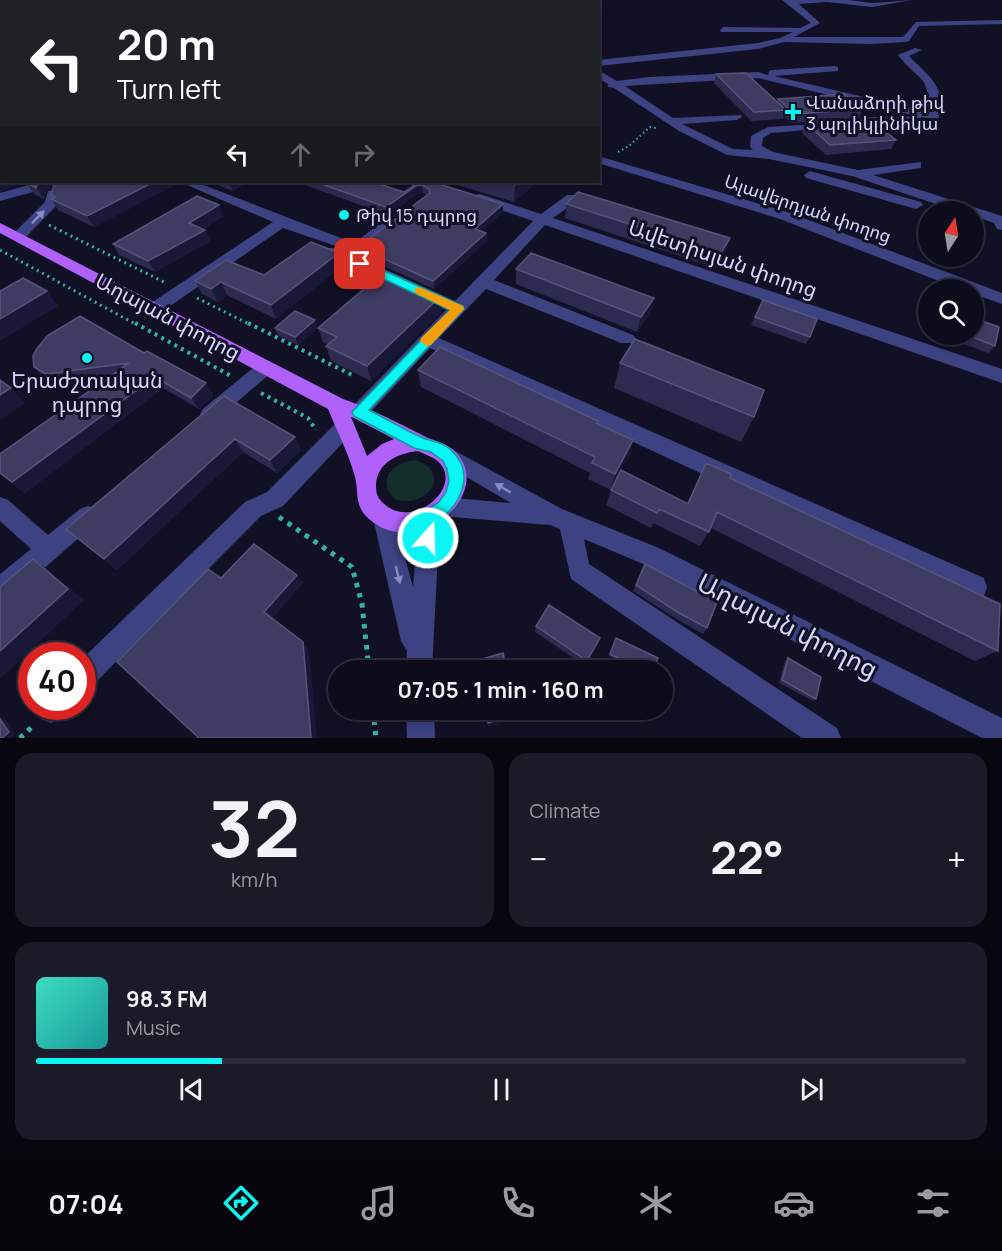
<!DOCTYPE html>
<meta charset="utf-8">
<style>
:root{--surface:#0d0c1c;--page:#1b1a29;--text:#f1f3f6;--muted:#9a9ba3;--line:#2d2c3b;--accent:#0af5f3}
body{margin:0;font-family:Manrope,"Noto Sans Armenian",sans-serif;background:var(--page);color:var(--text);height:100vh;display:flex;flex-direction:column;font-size:22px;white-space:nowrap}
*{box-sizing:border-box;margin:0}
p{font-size:20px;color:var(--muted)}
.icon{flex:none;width:33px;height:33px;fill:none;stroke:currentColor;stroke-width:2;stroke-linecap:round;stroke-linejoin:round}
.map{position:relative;height:738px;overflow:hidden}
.details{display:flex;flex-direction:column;gap:15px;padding:15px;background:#07070f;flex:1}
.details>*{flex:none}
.top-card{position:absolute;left:0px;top:0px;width:600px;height:183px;box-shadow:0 3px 9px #0003,0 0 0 2px var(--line);background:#202124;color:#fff;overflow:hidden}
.needle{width:39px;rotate:12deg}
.tools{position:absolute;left:918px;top:201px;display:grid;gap:12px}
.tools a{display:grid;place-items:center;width:66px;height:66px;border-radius:50%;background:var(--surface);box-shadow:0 3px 9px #0003,0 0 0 2px var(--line);font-size:30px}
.speed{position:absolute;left:18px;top:642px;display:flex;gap:12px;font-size:30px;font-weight:700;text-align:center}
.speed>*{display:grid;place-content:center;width:78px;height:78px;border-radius:50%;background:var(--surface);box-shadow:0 3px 9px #0003,0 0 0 2px var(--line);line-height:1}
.speed .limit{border:9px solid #d22;background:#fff;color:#111}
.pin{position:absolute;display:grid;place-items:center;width:51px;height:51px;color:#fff;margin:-26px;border-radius:12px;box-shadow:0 3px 9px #0006}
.me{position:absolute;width:66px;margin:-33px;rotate:20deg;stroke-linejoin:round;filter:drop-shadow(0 0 4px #0008)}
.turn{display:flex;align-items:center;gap:21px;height:126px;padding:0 18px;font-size:27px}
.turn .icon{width:78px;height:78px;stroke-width:2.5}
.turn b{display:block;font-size:42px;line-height:51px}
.lanes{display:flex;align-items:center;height:57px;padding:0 18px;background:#0003;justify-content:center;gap:30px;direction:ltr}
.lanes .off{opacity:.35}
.big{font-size:45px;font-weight:700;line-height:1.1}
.details .card{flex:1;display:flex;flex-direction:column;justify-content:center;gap:9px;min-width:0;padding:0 21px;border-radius:18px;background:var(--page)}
.details .dial{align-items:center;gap:0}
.dial b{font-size:78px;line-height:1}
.song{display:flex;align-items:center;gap:18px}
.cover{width:72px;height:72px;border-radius:9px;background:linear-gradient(135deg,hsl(170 70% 55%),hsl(180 70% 35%))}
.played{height:6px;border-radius:3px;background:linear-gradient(90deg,var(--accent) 20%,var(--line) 20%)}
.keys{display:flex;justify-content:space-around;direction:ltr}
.heat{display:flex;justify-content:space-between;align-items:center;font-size:33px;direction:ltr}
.details .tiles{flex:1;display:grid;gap:15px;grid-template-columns:1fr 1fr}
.card:last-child{grid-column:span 2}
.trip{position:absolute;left:328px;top:660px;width:345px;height:60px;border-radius:30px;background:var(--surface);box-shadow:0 3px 9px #0003,0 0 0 2px var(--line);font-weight:700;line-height:60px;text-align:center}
.dock{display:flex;height:96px;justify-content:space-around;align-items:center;background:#05050b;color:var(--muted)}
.dock .icon{width:42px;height:42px}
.dock .current{color:var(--accent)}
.dock b{font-size:27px;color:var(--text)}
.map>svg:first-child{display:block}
</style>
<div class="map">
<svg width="1002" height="738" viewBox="0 0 1002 738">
<rect width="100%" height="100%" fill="#111025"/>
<!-- green -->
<path fill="#132f2b" d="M 415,460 C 452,472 429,508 396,500 C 375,481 392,462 415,460 Z"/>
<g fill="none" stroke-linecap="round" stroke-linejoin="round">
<!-- path-far4 -->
<path stroke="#34b39d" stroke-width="1.5" stroke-dasharray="1.5 2" stroke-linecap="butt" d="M 391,0 L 394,2"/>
<!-- path-far3 -->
<path stroke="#34b39d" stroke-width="2" stroke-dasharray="1.5 3" stroke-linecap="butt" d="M 618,152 L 629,146 L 650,127 L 656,128"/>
<!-- path-far2 -->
<path stroke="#34b39d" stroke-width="3" stroke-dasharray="2 4" stroke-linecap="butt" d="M 49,225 L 166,283
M 0,250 L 137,325
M 197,298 L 251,325"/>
<!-- path-far1 -->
<path stroke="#34b39d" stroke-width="4" stroke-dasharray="3 4.5" stroke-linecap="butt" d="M 135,323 L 231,376
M 248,323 L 352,375
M 261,393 L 308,418 L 316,430"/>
<!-- path -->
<path stroke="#34b39d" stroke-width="5" stroke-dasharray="4.5 6" stroke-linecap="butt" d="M 279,517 L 352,567 L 362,604 L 369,670
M 373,710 L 376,738
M 20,738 L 35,724"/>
<!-- minor -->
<path fill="#3d4282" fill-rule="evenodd" d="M 782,0 L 848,0 L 872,3 L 912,0 L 872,7 L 827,2 L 799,4 L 820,23 L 794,37 L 903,37 L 916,22 L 1002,20 L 1002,24 L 919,26 L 909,41 L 906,42 L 870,44 L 784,42 L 758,49 L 598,66 L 598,60 L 758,43 L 780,38 L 793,32 L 721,32 L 720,30 L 724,27 L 800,28 L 811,23 Z
M 915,48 L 922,50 L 909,56 C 927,75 949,88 938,119 L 921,117 L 921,121 L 917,122 L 865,126 L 861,125 L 861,121 L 916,116 L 758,78 L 625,86 L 673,118 L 741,115 L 742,117 L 737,120 L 682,124 L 733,149 L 753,150 L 750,147 L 751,136 L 768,127 L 833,123 L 833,127 L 829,128 L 771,133 L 763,138 L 762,146 L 773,152 L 858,170 L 921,162 L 921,168 L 873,175 L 1002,216 L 1002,230 L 997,229 L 994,223 L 974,216 L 974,212 L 960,212 L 852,176 L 769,159 L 727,155 L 679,131 L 614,88 L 608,87 L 608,84 L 598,78 L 598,70 L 617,81 L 649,77 L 758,72 L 768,75 L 769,71 L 772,70 L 835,66 L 838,67 L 838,71 L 774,76 L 929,112 C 929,73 918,81 898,55 Z
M 0,102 L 2,102 L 2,109 L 0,109 Z
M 598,156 L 790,213 L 1002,293 L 1002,304 L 974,294 L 974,290 L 962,290 L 780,219 L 598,163 Z
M 810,171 L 921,202 L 923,205 L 916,209 L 806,178 L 804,175 Z
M 39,182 L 45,186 L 44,189 L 0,201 L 0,193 Z
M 180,182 L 196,182 L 354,243 L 381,223 L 386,222 L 393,226 L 361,252 L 356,253 L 283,228 L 160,313 L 148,313 L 146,309 L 148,305 L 273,222 Z
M 53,190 L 60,194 L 56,206 L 23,240 L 13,240 L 11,237 L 13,234 L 45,202 L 48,191 Z
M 480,194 L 541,214 L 567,195 L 577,195 L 579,198 L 577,201 L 553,218 L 1002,369 L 1002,383 L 545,225 L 494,280 L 633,335 L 636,339 L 633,343 L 621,343 L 486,289 L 439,338 L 984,578 L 987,587 L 984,596 L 975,599 L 966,596 L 430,348 L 366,417 L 359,420 L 352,417 L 349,412 L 352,407 L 446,310 L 328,254 L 326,251 L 328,248 L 338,248 L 455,301 L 533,221 L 475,201 L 473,198 L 475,195 Z
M 265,361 L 271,363 L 274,368 L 271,373 L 217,419 L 210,422 L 203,419 L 200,414 L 203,409 L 259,363 Z
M 345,419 L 352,421 L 355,427 L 352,433 L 283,506 L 261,516 L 91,687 L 82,691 L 82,659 L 245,502 L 267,492 L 338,421 Z
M 448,447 L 562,509 L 659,548 L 1002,718 L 1002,738 L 982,738 L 643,564 L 584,539 L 589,564 L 837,728 L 841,738 L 802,738 L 571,579 L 560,529 L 550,525 L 440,516 L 432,670 L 406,670 L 407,651 L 401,641 L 373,518 L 376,511 L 384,508 L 392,511 L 413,587 L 419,517 L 422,510 L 430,507 L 434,508 L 436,500 L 444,497 L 511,503 L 441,462 L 438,456 L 441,450 Z
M 0,497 L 8,500 L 48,535 L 80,509 L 88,506 L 96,509 L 99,516 L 96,523 L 9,599 L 0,602 L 0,574 L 31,549 L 0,521 Z
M 38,706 L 68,706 L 61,719 L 51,723 L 41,719 Z
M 406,710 L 434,710 L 435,738 L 407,738 Z"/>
<!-- major -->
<path fill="#af61f9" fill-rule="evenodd" d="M 0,223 L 343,399 C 372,409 398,423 426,437 C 433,440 444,443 451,448 C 501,488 419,563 369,519 C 354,506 359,493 355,477 C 349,454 337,431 328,409 L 0,233 ZM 351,417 L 352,417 L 394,439 L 382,444 L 367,456 ZM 418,451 C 424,454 430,456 435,459 C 469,483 413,534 382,502 C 377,497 376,492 376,485 C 377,462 399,453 418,451 Z"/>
</g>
<!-- wall -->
<path fill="#2d2a52" d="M 716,74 L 777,102 L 778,99 L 863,109 L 859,118 L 791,123 L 784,116 L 783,119 L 751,121 L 714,83 Z
M 806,123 L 889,127 L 887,132 L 896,140 L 891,149 L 826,155 L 802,133 Z
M 0,132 L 2,182 L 180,182 L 94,227 L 58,210 L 51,199 L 53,198 L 51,195 L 53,188 L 46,190 L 44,199 L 34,194 L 27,183 L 28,183 L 16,185 L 0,192 Z
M 210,182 L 248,182 L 233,191 Z
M 297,182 L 373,182 L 404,192 L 419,182 L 503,212 L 482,231 L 486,233 L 487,241 L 434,289 L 360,255 L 358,247 L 427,195 L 423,193 L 417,194 L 388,215 Z
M 447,182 L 535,182 L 535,184 L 514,202 Z
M 566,204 L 730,238 L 725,253 L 716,268 L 565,218 Z
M 224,216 L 203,229 L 205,230 L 210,241 L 155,272 L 119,255 L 113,244 Z
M 339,253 L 342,266 L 276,319 L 227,295 L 218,302 L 202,294 L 195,281 L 264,275 Z
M 516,269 L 654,298 L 650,313 L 637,332 L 516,284 Z
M 763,300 L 810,337 L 806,344 L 751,325 Z
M 442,311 L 371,381 L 331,361 L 326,346 L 328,345 L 323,342 L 318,328 Z
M 275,328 L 318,328 L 298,345 L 278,336 Z
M 937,334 L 974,334 L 995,346 L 988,353 Z
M 144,353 L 206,383 L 213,395 L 199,409 L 163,388 L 25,493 L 0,473 L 107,379 L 56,385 L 45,379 L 34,367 Z
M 620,363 L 754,417 L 741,442 L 614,388 Z
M 418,370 L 598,421 L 597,424 L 633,440 L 628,456 L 611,488 L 687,503 L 706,463 L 998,651 L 975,661 L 711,528 L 700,546 L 653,523 L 651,528 L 606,505 L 611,490 L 588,479 L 590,473 L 421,387 Z
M 224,396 L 301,450 L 277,473 L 243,452 L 117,570 L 66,529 Z
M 645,564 L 707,628 L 703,634 L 675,618 L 633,591 Z
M 536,626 L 600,638 L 585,666 L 535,632 Z
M 616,638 L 654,670 L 637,670 L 609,656 Z
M 788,658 L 816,699 L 813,701 L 779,683 L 785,661 Z"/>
<!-- shaded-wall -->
<path fill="#1a1838" d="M 2,177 L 2,182 L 34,182 L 16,185 L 0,192 L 0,178 Z
M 38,182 L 50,182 L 54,188 L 46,190 L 44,199 L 36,188 Z
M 154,182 L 180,182 L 94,227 L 87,216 Z
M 229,182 L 248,182 L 233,191 Z
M 518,182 L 535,182 L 535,184 L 514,202 L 515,185 Z
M 422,185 L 423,193 L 417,194 L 388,215 L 386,207 L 416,186 Z
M 503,204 L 503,212 L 475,237 L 475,229 Z
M 219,205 L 224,216 L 194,234 L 189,223 Z
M 205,230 L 210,241 L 155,272 L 148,261 Z
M 486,233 L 487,241 L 434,289 L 433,281 Z
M 730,238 L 725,253 L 716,268 L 721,253 Z
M 339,253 L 342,266 L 276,319 L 271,305 Z
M 221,282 L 227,295 L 218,302 L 211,289 Z
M 47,291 L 58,306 L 0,341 L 0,319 Z
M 441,296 L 442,311 L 371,381 L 367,366 Z
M 654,298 L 650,313 L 637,332 L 641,317 Z
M 315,320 L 318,328 L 298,345 L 295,337 Z
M 155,377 L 163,388 L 25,493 L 12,482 Z
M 206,383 L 213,395 L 199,409 L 191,398 Z
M 11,388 L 25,403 L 0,420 L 0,395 Z
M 295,437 L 301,450 L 277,473 L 270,460 Z
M 235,439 L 243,452 L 117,570 L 104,559 Z
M 633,440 L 628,456 L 610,490 L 615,474 Z
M 33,559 L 50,571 L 84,600 L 0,679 L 0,651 Z
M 297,575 L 303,583 L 271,620 L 264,612 Z
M 303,642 L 309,649 L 317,738 L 311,738 Z
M 518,714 L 518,718 L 488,727 L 488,723 Z
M 0,716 L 3,717 L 15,733 L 10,738 L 2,738 Z"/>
<!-- building -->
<path fill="#3f3c64" stroke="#57547c" stroke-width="1.5" d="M 0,0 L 289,0 L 292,2 L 2,2 L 2,94 L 0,94 Z
M 746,73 L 786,110 L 754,112 L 716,74 Z
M 844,94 L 863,109 L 795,114 L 778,99 Z
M 876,118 L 889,127 L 881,128 L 896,140 L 830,145 L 806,123 Z
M 2,131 L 2,177 L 0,178 L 0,132 Z
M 32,182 L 38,182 L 36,188 L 27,183 Z
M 54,182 L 154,182 L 87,216 L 51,199 L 55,197 L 51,195 L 55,182 Z
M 316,182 L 373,182 L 404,192 L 419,182 L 433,182 L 503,204 L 475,229 L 486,233 L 433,281 L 358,247 L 430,193 L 429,189 L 422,185 L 416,186 L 386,207 Z
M 504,182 L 518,182 L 515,185 Z
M 578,192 L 730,238 L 721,253 L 566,204 Z
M 197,196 L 219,205 L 189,223 L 205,230 L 148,261 L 113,244 Z
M 311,242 L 339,253 L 271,305 L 221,282 L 211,289 L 195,281 L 226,260 L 264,275 Z
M 531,253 L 654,298 L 641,317 L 516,269 Z
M 385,271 L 441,296 L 367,366 L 326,346 L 337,337 L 318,328 Z
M 23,278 L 47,291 L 0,319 L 0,291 Z
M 763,300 L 817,319 L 810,337 L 755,317 Z
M 295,311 L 315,320 L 295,337 L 275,328 Z
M 80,316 L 144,353 L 147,351 L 206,383 L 191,398 L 155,377 L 12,482 L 0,473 L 0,454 L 129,363 L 46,374 L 34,367 L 33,356 L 36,350 L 47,336 Z
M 974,318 L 999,327 L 995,346 L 965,334 L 974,334 Z
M 635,339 L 764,390 L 754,417 L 620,363 Z
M 440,347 L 598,421 L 596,423 L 633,440 L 615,474 L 592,463 L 595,457 L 418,370 Z
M 0,380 L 11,388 L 0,395 Z
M 224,396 L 295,437 L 270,460 L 235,439 L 104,559 L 66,529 Z
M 706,463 L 731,474 L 730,478 L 1000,604 L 998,651 L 717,512 L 709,532 L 659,509 L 657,513 L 611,490 L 621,470 L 688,504 Z
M 254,544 L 297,575 L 264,612 L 303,642 L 311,738 L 199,738 L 117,662 L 208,569 L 221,578 Z
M 33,559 L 68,589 L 0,651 L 0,587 Z
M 645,564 L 717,602 L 707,628 L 679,613 L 636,585 Z
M 549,605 L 600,638 L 587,661 L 536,626 Z
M 616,638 L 658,658 L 654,670 L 643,670 L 610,654 Z
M 503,653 L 507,670 L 477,670 L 475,661 Z
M 788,658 L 821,677 L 816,699 L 782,680 Z
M 485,710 L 517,710 L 518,714 L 488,723 Z
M 0,719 L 9,732 L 2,738 L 0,738 Z"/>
<!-- one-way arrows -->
<defs><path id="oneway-solid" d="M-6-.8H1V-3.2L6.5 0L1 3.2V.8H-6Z" transform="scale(1.5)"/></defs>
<g fill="#8a8cc0">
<use href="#oneway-solid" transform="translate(38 217) rotate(-46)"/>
<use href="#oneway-solid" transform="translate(503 488) rotate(-150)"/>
<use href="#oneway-solid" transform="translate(398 575) rotate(76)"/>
</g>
<!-- route -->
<path fill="#0af5f3" stroke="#069f9e" stroke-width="1.5" d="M 360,260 L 463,306 L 464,309 L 369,410 C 387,419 405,431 423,438 C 434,442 443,442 452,451 C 476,474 460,505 438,521 L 434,544 L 428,546 L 422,544 L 419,538 L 421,517 L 424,512 L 439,502 L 446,492 L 449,481 L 447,469 L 443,461 L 431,452 L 414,448 L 354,416 L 352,412 L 450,310 L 356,266 L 355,264 Z"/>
<!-- slow -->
<path fill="#f59e0b" d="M 419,287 L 463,306 L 464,309 L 431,345 L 426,346 L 420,341 L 421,338 L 450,310 L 415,293 L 415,288 Z"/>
<!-- markers -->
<g fill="#0af5f3" stroke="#111025" stroke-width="2">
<path d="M790 103h6v6h6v6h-6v6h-6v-6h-6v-6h6z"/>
<circle cx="344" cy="215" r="6"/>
<circle cx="87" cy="358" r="6"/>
</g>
<g text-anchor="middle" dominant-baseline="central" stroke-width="6" stroke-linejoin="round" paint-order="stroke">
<!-- far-poi labels -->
<g font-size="18" fill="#d6d5fd" stroke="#111025" text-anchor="start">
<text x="806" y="102">Վանաձորի թիվ<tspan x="806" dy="21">3 պոլիկլինիկա</tspan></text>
<text x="356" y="215">Թիվ 15 դպրոց</text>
</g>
<!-- far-street labels -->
<g font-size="18" fill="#d6d5fd" stroke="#111025">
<text transform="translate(808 208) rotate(19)">Ալավերդյան փողոց</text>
</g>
<!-- street labels -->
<g font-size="21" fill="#d6d5fd" stroke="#111025">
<text transform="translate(723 258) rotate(19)">Ավետիսյան փողոց</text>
<text transform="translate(168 316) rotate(28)">Աղայան փողոց</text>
</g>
<!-- poi labels -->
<g font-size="21" fill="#d6d5fd" stroke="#111025">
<text x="87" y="380">Երաժշտական<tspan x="87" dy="24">դպրոց</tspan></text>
</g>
<!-- near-street labels -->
<g font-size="26" fill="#d6d5fd" stroke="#111025">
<text transform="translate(788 625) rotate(27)">Աղայան փողոց</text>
</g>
</g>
</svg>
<div class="tools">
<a><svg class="needle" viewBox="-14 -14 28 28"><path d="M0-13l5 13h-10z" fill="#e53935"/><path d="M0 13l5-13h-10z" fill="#9a9ba3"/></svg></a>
<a><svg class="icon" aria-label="search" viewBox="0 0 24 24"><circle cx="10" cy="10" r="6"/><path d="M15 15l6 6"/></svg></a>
</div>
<div class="speed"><div class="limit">40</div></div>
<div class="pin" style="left:360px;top:264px;background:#d93025"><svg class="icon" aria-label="arrive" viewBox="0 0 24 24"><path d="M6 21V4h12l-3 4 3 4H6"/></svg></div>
<svg class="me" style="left:428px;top:538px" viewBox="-20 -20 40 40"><circle r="17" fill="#0af5f3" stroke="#fff" stroke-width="3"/><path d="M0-11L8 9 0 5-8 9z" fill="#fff"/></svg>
<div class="trip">07:05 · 1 min · 160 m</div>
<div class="top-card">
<div class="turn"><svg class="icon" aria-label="left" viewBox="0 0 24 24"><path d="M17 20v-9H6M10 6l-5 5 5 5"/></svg><div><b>20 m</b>Turn left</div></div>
<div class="lanes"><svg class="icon" aria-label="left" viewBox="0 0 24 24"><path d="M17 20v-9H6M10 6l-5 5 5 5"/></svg><svg class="icon off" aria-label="ahead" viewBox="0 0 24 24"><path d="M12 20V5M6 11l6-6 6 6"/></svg><svg class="icon off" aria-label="right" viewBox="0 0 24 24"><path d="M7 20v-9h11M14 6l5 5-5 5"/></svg></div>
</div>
</div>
<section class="details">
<div class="tiles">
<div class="card dial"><b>32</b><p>km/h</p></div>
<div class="card"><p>Climate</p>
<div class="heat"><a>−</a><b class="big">22°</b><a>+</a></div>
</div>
<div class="card">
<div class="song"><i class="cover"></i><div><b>98.3 FM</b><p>Music</p></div></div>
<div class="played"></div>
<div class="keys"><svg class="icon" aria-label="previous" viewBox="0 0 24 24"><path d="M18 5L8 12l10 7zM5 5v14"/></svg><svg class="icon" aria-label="pause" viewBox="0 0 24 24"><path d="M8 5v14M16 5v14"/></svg><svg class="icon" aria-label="next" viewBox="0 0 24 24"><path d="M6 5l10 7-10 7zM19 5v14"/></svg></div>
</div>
</div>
</section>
<nav class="dock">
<b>07:04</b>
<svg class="icon current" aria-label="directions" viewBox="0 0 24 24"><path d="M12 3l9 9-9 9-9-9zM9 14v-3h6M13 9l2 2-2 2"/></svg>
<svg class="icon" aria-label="music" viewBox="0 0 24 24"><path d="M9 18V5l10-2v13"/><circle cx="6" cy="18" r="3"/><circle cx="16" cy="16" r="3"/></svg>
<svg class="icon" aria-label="phone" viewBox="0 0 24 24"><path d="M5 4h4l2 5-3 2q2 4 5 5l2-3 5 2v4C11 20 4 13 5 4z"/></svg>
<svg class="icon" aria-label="climate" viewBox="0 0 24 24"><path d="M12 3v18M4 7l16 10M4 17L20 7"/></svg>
<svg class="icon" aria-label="car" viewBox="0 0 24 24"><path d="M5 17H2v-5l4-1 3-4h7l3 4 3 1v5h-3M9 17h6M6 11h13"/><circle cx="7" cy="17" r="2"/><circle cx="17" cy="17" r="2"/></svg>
<svg class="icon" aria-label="filters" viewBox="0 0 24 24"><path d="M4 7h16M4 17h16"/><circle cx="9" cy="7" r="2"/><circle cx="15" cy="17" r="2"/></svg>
</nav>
